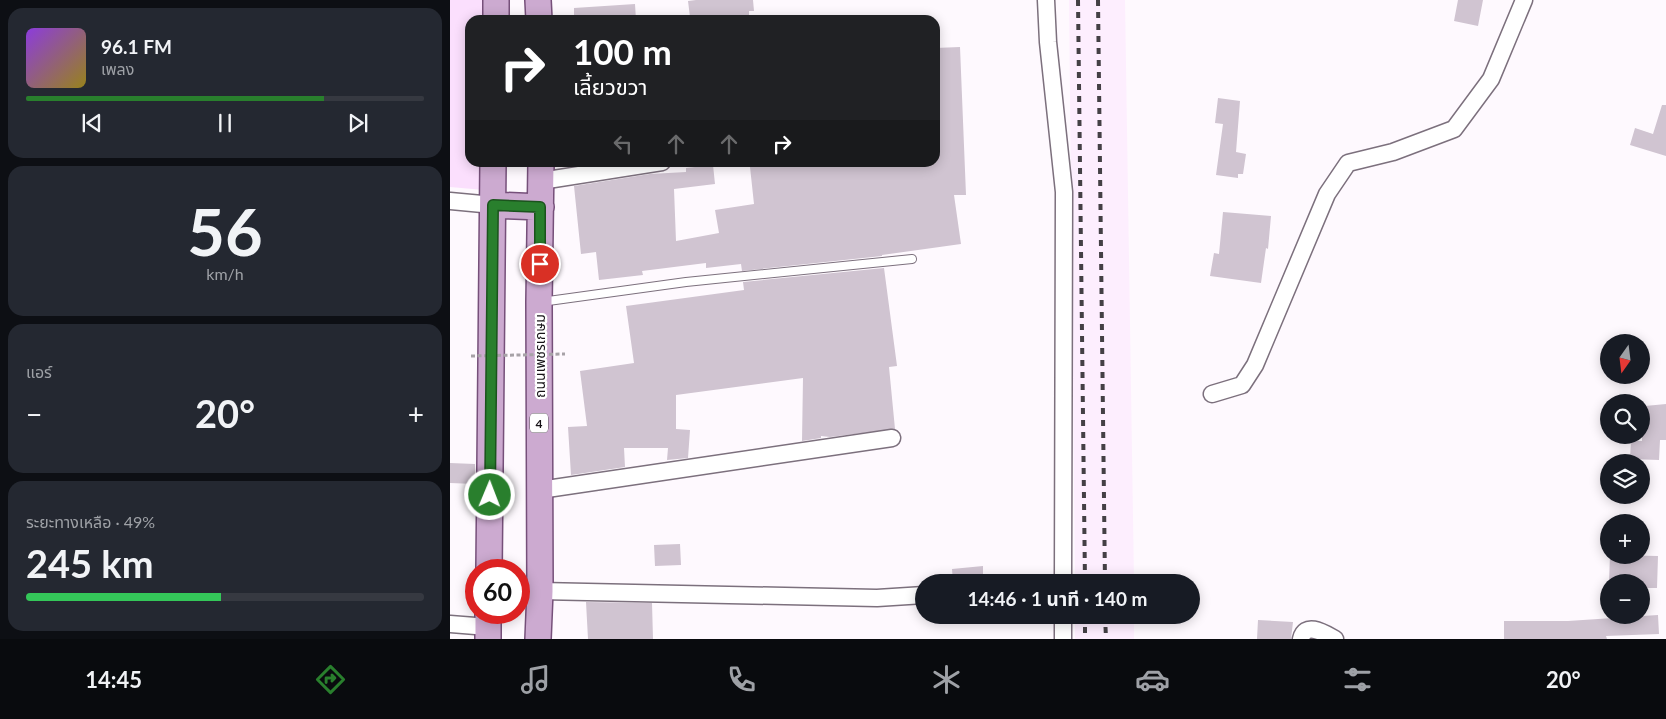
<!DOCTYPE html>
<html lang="th">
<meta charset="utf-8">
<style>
:root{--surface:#171b24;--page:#242831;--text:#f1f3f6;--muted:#9ea1a6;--line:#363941;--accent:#297f2d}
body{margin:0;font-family:Lato,"Noto Sans Thai",sans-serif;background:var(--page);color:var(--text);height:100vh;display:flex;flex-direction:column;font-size:19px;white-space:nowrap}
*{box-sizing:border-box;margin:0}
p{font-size:16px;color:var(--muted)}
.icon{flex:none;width:28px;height:28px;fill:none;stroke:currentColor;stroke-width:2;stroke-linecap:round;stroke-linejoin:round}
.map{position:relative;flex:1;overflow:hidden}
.details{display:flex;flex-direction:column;gap:8px;padding:8px;background:#0d0f14;width:450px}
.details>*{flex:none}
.guide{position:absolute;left:15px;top:15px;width:475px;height:152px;border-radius:15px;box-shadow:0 2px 12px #0003;background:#202124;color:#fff;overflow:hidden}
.needle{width:32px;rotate:194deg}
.controls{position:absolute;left:1150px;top:334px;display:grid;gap:10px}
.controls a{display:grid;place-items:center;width:50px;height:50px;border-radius:50%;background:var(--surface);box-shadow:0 2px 12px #0003;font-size:25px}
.speed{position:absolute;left:15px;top:559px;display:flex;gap:10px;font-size:25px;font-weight:700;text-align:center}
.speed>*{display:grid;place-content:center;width:65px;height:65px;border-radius:50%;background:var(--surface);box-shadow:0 2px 12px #0003;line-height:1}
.speed .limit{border:8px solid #d22;background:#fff;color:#111}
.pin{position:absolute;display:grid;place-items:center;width:42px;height:42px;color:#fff;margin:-21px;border:2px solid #fff;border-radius:50%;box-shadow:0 1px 5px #0007}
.me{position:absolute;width:55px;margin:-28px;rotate:1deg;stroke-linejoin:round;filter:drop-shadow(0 0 4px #0008)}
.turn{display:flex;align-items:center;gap:18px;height:105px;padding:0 25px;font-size:22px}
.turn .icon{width:65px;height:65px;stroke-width:2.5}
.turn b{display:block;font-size:35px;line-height:42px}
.lanes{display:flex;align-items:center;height:48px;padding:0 25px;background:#0003;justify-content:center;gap:25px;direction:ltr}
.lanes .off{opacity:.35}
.big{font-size:38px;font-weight:700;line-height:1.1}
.details .widget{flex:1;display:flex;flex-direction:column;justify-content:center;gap:8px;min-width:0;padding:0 18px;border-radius:15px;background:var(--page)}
.details .dial{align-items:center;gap:0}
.dial b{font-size:65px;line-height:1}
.song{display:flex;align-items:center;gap:15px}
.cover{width:60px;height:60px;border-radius:8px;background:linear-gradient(135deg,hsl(270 70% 55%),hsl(50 70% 35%))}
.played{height:5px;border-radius:2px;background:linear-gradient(90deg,var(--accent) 75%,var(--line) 75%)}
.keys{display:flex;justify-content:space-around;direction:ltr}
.heat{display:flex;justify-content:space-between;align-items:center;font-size:28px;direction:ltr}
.charge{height:8px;border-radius:4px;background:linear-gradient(90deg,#34c759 49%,var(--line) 0)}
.trip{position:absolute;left:465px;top:574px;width:285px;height:50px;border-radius:25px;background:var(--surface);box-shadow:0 2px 12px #0003;font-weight:700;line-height:50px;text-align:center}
.menu{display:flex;height:80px;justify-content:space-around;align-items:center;background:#090b0e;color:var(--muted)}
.menu .icon{width:35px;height:35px}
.menu .active{color:var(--accent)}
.menu b{font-size:22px;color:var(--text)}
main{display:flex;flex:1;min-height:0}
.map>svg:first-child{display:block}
</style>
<main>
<section class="details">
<div class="widget">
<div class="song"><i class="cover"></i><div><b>96.1 FM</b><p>เพลง</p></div></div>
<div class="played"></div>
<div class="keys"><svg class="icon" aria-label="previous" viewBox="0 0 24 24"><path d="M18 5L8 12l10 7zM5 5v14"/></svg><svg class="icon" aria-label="pause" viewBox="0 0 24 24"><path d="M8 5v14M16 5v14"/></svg><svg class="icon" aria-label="next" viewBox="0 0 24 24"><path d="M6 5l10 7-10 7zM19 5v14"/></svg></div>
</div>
<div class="widget dial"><b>56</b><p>km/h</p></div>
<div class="widget"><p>แอร์</p>
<div class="heat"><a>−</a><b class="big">20°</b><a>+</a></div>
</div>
<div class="widget"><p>ระยะทางเหลือ · 49%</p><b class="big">245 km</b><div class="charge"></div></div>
</section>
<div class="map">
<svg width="1216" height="639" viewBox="0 0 1216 639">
<rect width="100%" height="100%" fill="#fef9fe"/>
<!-- built -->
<path fill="#fdeefe" d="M 619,0 L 675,0 L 684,582 L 625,582 Z
M 625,615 L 684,615 L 684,639 L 625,639 Z"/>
<!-- green -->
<path fill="#fbdffd" d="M 0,0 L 35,0 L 35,20 L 20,20 L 20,162 L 34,163 L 34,190 L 0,187 Z"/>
<!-- building -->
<path fill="#d0c4d1" d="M 246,0 L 303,0 L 304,11 L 299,11 L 299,15 L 284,18 L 284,20 L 265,20 L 265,15 L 240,17 L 238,1 Z
M 1008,0 L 1033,0 L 1028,26 L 1004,21 Z
M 185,4 L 186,20 L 124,20 L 124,8 Z
M 510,47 L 516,195 L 504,195 L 511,244 L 432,255 L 432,256 L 292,271 L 291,264 L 256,268 L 256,263 L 192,271 L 193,275 L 149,280 L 146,252 L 131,254 L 124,186 L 200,174 L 236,172 L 236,168 L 263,165 L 265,184 L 224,189 L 226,241 L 269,233 L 265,210 L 304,204 L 300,167 L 344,162 L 485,162 L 485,48 Z
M 768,98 L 790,101 L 786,152 L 796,154 L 793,174 L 788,174 L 788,178 L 766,175 L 773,124 L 765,123 Z
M 1212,105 L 1216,105 L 1216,156 L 1180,145 L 1185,128 L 1203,134 Z
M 773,212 L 821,216 L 818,249 L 816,248 L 811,283 L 760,276 L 764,253 L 769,254 Z
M 434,268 L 447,366 L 439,367 L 445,429 L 380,437 L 371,436 L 371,438 L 352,441 L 353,378 L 226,395 L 226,429 L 240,430 L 238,458 L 217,460 L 218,448 L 174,448 L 175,467 L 121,475 L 118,427 L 137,426 L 130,371 L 184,363 L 176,306 L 294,290 L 293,282 Z
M 1216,404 L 1216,440 L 1210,440 L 1209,460 L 1180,459 L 1181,441 L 1192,441 L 1192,421 L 1197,421 L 1195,406 Z
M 0,463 L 25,464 L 25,484 L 0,483 Z
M 230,544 L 231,565 L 205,566 L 204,545 Z
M 1160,555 L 1208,556 L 1207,588 L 1191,588 L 1191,582 L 1159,582 Z
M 533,566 L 533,582 L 503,582 L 502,569 Z
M 136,602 L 202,603 L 203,639 L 138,639 Z
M 1208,615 L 1209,634 L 1156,636 L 1157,639 L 1054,639 L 1054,621 L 1118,621 Z
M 808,620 L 843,622 L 841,639 L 807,639 Z"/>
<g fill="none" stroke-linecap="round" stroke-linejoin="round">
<defs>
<path id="service" d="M 91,302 L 236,282 L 462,259"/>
<path id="minor" d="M 596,0 L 598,42 L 614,192 L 613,582
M 91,181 L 212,162
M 0,201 L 43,205
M 762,394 L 792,385 L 805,365 L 877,194 L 898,163 L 943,152 L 1004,129 L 1041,79 L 1074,0
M 90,490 L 442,438
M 90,591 L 427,598 L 474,595
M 613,615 L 613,639
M 0,624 L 38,627
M 851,639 C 855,621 874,633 885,639"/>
<path id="primary" d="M 88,0 L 89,20
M 46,20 L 46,0
M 43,205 L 91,207
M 39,570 L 43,162
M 38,639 L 38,612
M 88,639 L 90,591 L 89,302 L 91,162"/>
</defs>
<!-- service casing -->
<use href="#service" stroke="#7c707d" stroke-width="10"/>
<!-- minor casing -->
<use href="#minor" stroke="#7c707d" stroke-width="19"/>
<!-- primary casing -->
<use href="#primary" stroke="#76507a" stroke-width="28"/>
<!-- service -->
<use href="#service" stroke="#fff" stroke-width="8"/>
<!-- minor -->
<use href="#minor" stroke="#fff" stroke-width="16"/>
<!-- primary -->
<use href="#primary" stroke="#ccaad0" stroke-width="25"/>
<!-- rail -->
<path stroke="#444045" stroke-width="4" stroke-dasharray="6 6" stroke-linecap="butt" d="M 628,0 L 635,582
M 648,0 L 655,582
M 635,615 L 635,639
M 655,615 L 656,639"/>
<!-- path-bridge -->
<path stroke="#a7a2a7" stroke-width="3" stroke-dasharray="4 2.5" stroke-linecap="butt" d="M 21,356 L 115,354"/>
</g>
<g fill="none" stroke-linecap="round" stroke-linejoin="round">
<defs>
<path id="route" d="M 40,495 L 43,205 L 90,207 L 90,264"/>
</defs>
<!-- route casing -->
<use href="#route" stroke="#1b531d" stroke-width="12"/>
<!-- route -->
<use href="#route" stroke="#297f2d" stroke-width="9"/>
</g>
<g text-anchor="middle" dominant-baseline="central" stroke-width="4.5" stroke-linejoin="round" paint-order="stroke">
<!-- shield labels -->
<rect fill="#fff" stroke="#5c595d" stroke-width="1" x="80" y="413.5" width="18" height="19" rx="4"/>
<g font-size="12" font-weight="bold" fill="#161217">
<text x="89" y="423">4</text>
</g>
<!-- street labels -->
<g font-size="14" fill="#161217" stroke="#fff">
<text transform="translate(89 356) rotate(-90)">ถนนเพชรเกษม</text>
</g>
</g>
</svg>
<div class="controls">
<a><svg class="needle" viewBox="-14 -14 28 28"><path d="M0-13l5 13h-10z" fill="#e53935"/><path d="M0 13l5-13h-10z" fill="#9ea1a6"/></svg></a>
<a><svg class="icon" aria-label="search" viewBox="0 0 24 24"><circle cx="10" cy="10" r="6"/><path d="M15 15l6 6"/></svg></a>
<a><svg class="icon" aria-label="layers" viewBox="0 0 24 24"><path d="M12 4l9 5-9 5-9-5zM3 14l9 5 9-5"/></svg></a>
<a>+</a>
<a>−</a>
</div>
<div class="speed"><div class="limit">60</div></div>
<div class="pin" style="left:90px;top:264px;background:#d93025"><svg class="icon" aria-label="arrive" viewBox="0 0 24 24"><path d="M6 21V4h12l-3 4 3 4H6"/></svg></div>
<svg class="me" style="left:40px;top:495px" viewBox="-20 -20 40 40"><circle r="17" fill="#297f2d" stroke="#fff" stroke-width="3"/><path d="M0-11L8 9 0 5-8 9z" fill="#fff"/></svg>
<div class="trip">14:46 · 1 นาที · 140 m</div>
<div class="guide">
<div class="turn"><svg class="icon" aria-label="right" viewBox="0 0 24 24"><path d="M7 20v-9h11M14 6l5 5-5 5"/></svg><div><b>100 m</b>เลี้ยวขวา</div></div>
<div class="lanes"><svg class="icon off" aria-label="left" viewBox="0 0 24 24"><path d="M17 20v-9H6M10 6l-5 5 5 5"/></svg><svg class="icon off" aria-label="ahead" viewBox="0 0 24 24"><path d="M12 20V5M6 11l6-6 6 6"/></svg><svg class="icon off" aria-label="ahead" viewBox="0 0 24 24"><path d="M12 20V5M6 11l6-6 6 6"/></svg><svg class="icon" aria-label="right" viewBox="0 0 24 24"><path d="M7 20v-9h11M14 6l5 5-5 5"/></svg></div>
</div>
</div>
</main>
<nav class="menu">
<b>14:45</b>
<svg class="icon active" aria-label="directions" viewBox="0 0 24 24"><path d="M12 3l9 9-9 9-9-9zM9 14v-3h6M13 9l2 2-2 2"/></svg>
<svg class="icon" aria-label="music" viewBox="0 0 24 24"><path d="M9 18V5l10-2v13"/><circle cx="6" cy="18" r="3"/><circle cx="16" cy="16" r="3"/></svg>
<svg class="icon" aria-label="phone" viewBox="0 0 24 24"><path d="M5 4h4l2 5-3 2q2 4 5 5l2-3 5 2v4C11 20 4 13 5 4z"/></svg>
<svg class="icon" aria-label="climate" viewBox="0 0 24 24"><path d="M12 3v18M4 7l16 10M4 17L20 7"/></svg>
<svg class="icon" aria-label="car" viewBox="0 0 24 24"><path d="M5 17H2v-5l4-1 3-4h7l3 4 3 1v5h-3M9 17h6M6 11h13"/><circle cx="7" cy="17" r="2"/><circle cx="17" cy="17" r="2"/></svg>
<svg class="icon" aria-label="filters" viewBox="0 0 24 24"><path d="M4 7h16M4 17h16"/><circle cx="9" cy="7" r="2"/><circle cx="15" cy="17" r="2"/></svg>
<b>20°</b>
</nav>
